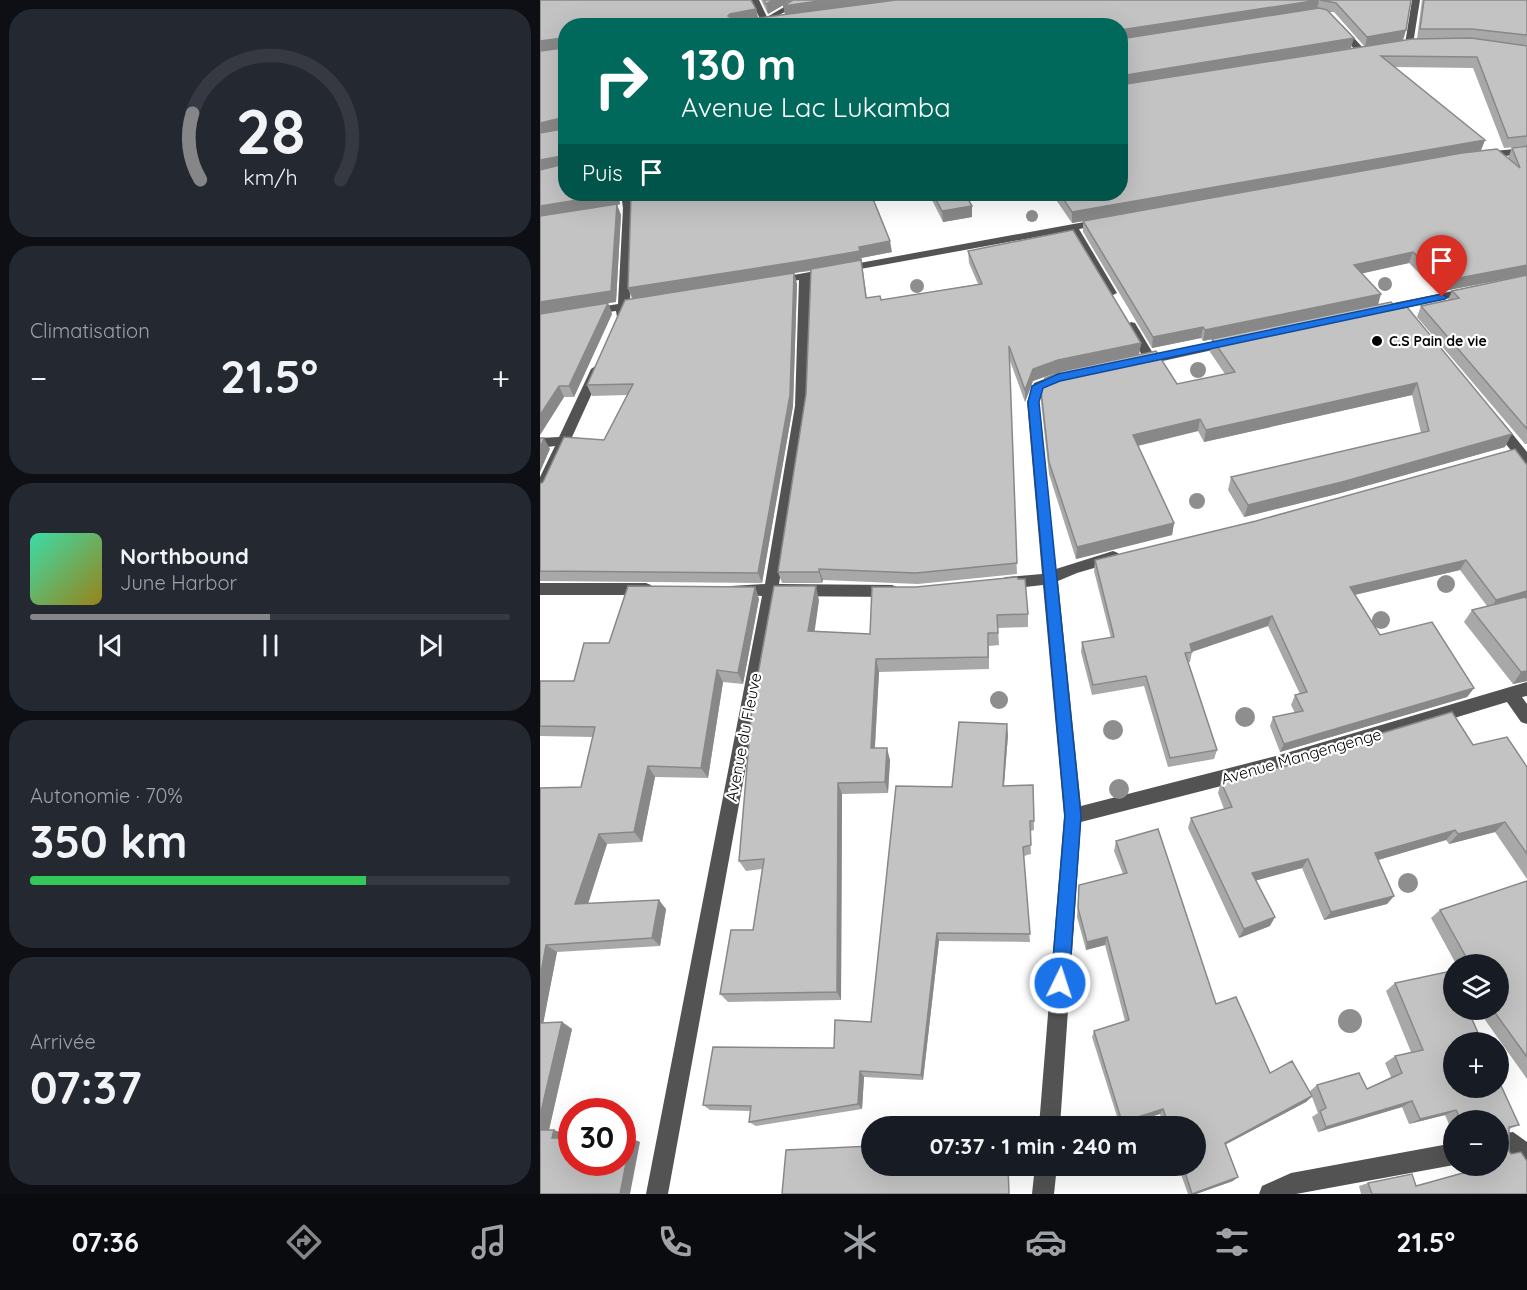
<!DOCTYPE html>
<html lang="fr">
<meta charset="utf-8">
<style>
:root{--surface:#171b24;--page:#242831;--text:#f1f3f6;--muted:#9ea1a6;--line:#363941;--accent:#858687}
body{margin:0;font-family:Quicksand,sans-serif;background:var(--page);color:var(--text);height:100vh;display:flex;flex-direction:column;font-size:22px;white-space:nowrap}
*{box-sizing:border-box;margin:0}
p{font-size:20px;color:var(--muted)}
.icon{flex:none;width:33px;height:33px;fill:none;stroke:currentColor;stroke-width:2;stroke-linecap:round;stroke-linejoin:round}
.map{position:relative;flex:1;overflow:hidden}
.panel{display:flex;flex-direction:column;gap:9px;padding:9px;background:#0d0f14;width:540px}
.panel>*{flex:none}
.hud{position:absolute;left:18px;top:18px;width:570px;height:183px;border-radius:24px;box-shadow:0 6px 24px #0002;background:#00695c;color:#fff;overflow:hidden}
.fabs{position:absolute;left:903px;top:954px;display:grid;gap:12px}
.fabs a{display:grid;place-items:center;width:66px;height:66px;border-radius:50%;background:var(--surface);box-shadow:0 6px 24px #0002;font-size:30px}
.speed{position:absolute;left:18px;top:1098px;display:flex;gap:12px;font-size:30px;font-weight:700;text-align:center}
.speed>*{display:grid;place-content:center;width:78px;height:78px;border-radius:50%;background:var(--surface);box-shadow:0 6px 24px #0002;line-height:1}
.speed .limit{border:9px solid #d22;background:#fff;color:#111}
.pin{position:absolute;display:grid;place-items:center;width:51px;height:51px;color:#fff;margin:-62px -26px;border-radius:50% 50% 50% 0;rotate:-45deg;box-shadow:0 0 6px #0007}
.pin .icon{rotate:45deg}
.me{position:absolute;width:66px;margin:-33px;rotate:4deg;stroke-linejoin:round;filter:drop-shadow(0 0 4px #0008)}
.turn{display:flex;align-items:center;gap:21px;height:126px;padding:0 24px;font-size:27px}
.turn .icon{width:78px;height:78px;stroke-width:2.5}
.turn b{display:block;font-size:42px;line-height:51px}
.then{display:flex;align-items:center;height:57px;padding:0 24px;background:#0003;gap:12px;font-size:22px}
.big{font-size:45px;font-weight:700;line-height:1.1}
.panel .card{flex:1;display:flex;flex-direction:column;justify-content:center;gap:9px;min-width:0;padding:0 21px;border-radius:24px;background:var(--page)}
.panel .dial{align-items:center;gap:0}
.dial svg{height:156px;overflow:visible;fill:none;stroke:var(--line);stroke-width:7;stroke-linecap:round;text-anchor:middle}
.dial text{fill:var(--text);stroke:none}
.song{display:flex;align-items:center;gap:18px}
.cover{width:72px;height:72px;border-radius:9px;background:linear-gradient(135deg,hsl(160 70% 55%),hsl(50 70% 35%))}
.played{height:6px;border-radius:3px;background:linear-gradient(90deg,var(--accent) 50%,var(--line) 50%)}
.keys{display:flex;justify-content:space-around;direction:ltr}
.heat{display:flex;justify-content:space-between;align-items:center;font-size:33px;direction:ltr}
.charge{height:9px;border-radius:4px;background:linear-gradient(90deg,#34c759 70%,var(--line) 0)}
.trip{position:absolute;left:321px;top:1116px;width:345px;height:60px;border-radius:30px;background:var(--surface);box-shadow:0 6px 24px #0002;font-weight:700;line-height:60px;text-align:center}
.tabs{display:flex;height:96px;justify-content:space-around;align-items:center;background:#090b0e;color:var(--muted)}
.tabs .icon{width:42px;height:42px}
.tabs .on{color:var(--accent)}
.tabs b{font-size:27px;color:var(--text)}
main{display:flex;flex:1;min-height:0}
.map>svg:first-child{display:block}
</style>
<main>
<section class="panel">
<div class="card dial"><svg viewBox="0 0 100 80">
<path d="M14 69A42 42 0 1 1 86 69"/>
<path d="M14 69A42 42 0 0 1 10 35" stroke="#858687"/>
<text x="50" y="56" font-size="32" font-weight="700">28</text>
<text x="50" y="72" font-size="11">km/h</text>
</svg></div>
<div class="card"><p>Climatisation</p>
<div class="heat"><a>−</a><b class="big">21.5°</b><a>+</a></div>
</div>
<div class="card">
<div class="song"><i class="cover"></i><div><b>Northbound</b><p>June Harbor</p></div></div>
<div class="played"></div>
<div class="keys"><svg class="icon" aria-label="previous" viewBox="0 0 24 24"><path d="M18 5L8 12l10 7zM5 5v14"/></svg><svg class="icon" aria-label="pause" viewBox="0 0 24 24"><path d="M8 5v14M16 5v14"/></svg><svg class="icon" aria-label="next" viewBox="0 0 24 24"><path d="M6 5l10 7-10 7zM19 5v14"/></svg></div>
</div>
<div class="card"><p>Autonomie · 70%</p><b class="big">350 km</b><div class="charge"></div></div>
<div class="card"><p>Arrivée</p><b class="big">07:37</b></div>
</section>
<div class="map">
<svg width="987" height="1194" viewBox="0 0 987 1194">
<rect width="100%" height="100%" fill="#fff"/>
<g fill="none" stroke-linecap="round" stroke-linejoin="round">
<!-- minor -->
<path fill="#535353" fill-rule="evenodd" d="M 211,0 L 219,0 L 227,17 L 256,0 L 266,0 L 225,23 L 221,21 Z
M 872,0 L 880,0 L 873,44 L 869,47 L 865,44 Z
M 797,26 L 803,26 L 825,50 L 825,54 L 819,54 L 797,30 Z
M 987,148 L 987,154 L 943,158 L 938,155 L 943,152 Z
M 81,194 L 91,194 L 93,208 L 90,302 L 101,300 L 107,304 L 105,307 L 88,310 L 85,317 L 77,317 L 76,311 L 46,315 L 46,309 L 78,304 L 83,208 Z
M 561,219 L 566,222 L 565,224 L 539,229 L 577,293 L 571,296 L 565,293 L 529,231 L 271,278 L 267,406 L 239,584 L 352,585 L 357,587 L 359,591 L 357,595 L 352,597 L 237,596 L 128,1194 L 106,1194 L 222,596 L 191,594 L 189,590 L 191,586 L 225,584 L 255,406 L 259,280 L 237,284 L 231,281 L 237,278 Z
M 928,288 L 932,289 L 932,293 L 834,315 L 828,311 L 834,307 Z
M 591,322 L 595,323 L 614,355 L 691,338 L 697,342 L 691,346 L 600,366 L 594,362 L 603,357 L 585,326 Z
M 57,365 L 63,369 L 7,492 L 0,497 L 0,477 L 15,446 L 0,448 L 0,438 L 19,437 L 51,369 Z
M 520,373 L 526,377 L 524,380 L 503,389 L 499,402 L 516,569 L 573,551 L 578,553 L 580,557 L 578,561 L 537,573 L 518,581 L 541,806 L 736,756 L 987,682 L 987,696 L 982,697 L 987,704 L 987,724 L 981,722 L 967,702 L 736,772 L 541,822 L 520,1126 L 499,1126 L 524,816 L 503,585 L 466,589 L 461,587 L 459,583 L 461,579 L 466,577 L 502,574 L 487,402 L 494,383 Z
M 957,420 L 962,421 L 987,452 L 987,466 L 982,464 L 952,427 L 951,424 Z
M 0,583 L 106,583 L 111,585 L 113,589 L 111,593 L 106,595 L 0,595 Z
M 973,1132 L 987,1142 L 987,1173 L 979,1170 L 969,1154 L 958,1156 L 958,1134 Z
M 914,1143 L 914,1165 L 756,1194 L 719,1194 L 722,1186 L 751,1173 Z
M 495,1166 L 517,1166 L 514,1194 L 492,1194 Z"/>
</g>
<!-- trees -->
<g fill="#8e8e8e">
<circle cx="492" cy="216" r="6"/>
<circle cx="845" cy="284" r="7"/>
<circle cx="377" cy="286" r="7"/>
<circle cx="658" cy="370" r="8"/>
<circle cx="657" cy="501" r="8"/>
<circle cx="906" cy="584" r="9"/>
<circle cx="841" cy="620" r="9"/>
<circle cx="459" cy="700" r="9"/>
<circle cx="705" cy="717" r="10"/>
<circle cx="573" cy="730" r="10"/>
<circle cx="579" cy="789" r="10"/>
<circle cx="868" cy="883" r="10"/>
<circle cx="810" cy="1021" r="12"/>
</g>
<!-- wall -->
<path fill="#a8a8a8" d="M 0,0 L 216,9 L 218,18 L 245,15 L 253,0 L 871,0 L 866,30 L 863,40 L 825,47 L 794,12 L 788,12 L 811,48 L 581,86 L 877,39 L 882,0 L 987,0 L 987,146 L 964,148 L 933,68 L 854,67 L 945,140 L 941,150 L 968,158 L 972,148 L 987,146 L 987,275 L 898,292 L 869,263 L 822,273 L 838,305 L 965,447 L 797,494 L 704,517 L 688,490 L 691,477 L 881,433 L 872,395 L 664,442 L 658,431 L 598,446 L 634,523 L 632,535 L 536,559 L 509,474 L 501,402 L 501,390 L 521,371 L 493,381 L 485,402 L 469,358 L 477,574 L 378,584 L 283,580 L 282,583 L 242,583 L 238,572 L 266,394 L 271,271 L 254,273 L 257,284 L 253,406 L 222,583 L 0,581 L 0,484 L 64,440 L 87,395 L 52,396 L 47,385 L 92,299 L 88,288 L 91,197 L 352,252 L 321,258 L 327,298 L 341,300 L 438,284 L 429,263 L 428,251 L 601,343 L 599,354 L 637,384 L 685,374 L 670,352 L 672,339 L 663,341 L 661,338 L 612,348 L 543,232 L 543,221 L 532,223 L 512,194 L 580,194 L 580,26 L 26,26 L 80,204 L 77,205 L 81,215 L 76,302 L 68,303 L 72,314 L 34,397 L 24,397 L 0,435 L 0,314 L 50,306 Z
M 221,0 L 252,0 L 228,14 Z
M 389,194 L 425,194 L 432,206 L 432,217 L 403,222 Z
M 987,275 L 987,444 L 985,444 L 877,317 L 881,306 L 908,300 L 912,291 Z
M 987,465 L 987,681 L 973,684 L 924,622 L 932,610 L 947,606 L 920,570 L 815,595 L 840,635 L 934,688 L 927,697 L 740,752 L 730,726 L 733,717 L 755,713 L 751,705 L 755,695 L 760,694 L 728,626 L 652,652 L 650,662 L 647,662 L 677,750 L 674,759 L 628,767 L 604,686 L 552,695 L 541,652 L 542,642 L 571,638 L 554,571 L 555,560 Z
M 478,579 L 488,614 L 488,627 L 458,628 L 459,645 L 449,646 L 449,669 L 339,672 L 335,748 L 350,760 L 348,793 L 302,794 L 301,1000 L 188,1002 L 180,994 L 213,930 L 222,869 L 206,871 L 199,861 L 279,600 L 274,631 L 330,634 L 376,587 Z
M 215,587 L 219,599 L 203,684 L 183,682 L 168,778 L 115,777 L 102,842 L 67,844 L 48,904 L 126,909 L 120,946 L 17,952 L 3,1023 L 22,1022 L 32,1029 L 9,1130 L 26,1134 L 25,1138 L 100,1142 L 0,1194 L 0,788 L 41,787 L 53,737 L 0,736 L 0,681 L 34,681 L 69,643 Z
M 468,735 L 464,786 L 493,785 L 494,830 L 490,831 L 491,854 L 484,856 L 490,942 L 399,941 L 383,1080 L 324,1077 L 322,1109 L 216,1126 L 209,1122 L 211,1111 L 170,1110 L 163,1105 L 294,1048 L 331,1022 L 412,787 Z
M 933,745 L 987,767 L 987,879 L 955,832 L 909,844 L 906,840 L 838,860 L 854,896 L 847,904 L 784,920 L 762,868 L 716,880 L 730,926 L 699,938 L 648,828 L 651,818 L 684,809 L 678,793 L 681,782 L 750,765 L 753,760 Z
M 576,841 L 676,1004 L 730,1073 L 771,1094 L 770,1091 L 777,1085 L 827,1089 L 851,1077 L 845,1063 L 855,1056 L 871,1052 L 846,991 L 855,983 L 979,1125 L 969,1129 L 969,1151 L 987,1194 L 821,1194 L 819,1186 L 828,1183 L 876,1186 L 928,1171 L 926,1166 L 958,1166 L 958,1120 L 914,1120 L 914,1136 L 905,1115 L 869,1124 L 862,1107 L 778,1132 L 772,1117 L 778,1113 L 772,1097 L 766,1102 L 686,1144 L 693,1181 L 656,1194 L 648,1194 L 638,1166 L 656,1166 L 656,1126 L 624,1126 L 620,1114 L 580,1126 L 552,1037 L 554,1031 L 585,1021 L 565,945 L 546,950 L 537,917 L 539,885 L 583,874 L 574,851 Z
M 987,881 L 987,1079 L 938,1010 L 958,1010 L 958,964 L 916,964 L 891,918 L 900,910 Z"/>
<!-- shaded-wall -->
<path fill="#888" d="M 233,0 L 252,0 L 228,14 L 226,4 Z
M 286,0 L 362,0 L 245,15 L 243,6 Z
M 779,0 L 777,10 L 580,40 L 580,30 Z
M 216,9 L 218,18 L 193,24 L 188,16 L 190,14 Z
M 866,30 L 863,40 L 825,47 L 827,37 Z
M 22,38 L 26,48 L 0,51 L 0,41 Z
M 814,38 L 811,48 L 580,86 L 580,76 Z
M 21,118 L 26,129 L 0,134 L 0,123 Z
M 945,140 L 941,150 L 532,223 L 532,212 Z
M 21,156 L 26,167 L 0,171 L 0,160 Z
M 75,194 L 79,194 L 80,204 L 77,205 L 81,215 L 76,302 L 68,303 L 72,314 L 34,397 L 29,386 L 67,303 L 0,314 L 0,206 Z
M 432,206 L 432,217 L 403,222 L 402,211 Z
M 350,241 L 352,252 L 321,258 L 319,247 Z
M 320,251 L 322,261 L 254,273 L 257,284 L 253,406 L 222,583 L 218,573 L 88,288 Z
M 873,252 L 869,263 L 811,276 L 814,265 Z
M 987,265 L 987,275 L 898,292 L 903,281 Z
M 841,294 L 838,305 L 663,341 L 665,330 Z
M 663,327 L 661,338 L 612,348 L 613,337 Z
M 601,343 L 599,354 L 518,372 L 493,381 L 485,402 L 485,390 L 493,369 L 518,360 Z
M 877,383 L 872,395 L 664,442 L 666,430 Z
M 19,386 L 24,397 L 0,435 L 0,415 Z
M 660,419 L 658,431 L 592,447 L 593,435 Z
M 972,434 L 965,447 L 797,494 L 704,517 L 708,505 Z
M 4,438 L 10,449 L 0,472 L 0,448 Z
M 634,523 L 632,535 L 536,559 L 537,547 Z
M 926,560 L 920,570 L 805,597 L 810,587 Z
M 279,569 L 283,580 L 282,583 L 279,572 Z
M 276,586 L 279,600 L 273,643 L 268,631 Z
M 215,587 L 219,599 L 203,684 L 198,673 Z
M 987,591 L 987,599 L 950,610 L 956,600 Z
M 732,616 L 728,626 L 651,652 L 650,644 Z
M 336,659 L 339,672 L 334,760 L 331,748 Z
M 177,670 L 183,682 L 168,778 L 161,768 Z
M 987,671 L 987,681 L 973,684 L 981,672 Z
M 934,688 L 927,697 L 740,752 L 744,744 Z
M 467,724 L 468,735 L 463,796 L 463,786 Z
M 347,748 L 350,760 L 348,793 L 345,782 Z
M 108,766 L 115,777 L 102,842 L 94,832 Z
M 298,783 L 302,794 L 301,1000 L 297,992 Z
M 965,822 L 955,832 L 909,844 L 918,834 Z
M 915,830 L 906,840 L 828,863 L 835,853 Z
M 59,834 L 67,844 L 45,913 L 35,904 Z
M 768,859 L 762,868 L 707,883 L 712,873 Z
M 854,896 L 847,904 L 784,920 L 791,912 Z
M 119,900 L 126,909 L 120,946 L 112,938 Z
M 735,917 L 730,926 L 699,938 L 704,929 Z
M 397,933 L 399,941 L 383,1080 L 381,1075 Z
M 567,937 L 565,945 L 546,950 L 547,942 Z
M 6,945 L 17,952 L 2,1030 L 0,1029 L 0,978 Z
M 22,1022 L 32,1029 L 8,1134 L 0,1131 L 0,1116 Z
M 320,1071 L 324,1077 L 322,1109 L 318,1104 Z
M 772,1096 L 766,1102 L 681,1147 L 685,1143 Z
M 872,1101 L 862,1107 L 778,1132 L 786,1127 Z
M 623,1109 L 620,1114 L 580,1126 L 582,1122 Z
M 916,1110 L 905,1115 L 869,1124 L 880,1119 Z
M 14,1130 L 26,1134 L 24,1142 L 12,1138 Z
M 91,1138 L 100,1142 L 90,1194 L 80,1194 Z
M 698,1177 L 693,1181 L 656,1194 L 652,1194 Z"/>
<!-- building -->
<path fill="#c3c3c3" stroke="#888" stroke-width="1.5" d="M 0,0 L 211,0 L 216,9 L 190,14 L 188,16 L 191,18 L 218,18 L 356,0 L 779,0 L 580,30 L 580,26 L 26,26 L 26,194 L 75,194 L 0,206 L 0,170 L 24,164 L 21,156 L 0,160 L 0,133 L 22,129 L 24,121 L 21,118 L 0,123 L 0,51 L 23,48 L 25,46 L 22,38 L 0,41 Z
M 224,0 L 233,0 L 226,4 Z
M 253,0 L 286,0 L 243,6 Z
M 780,0 L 871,0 L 866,30 L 827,37 L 796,3 Z
M 884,0 L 987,0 L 987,35 L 932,29 L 880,29 Z
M 779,8 L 787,10 L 814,38 L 580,76 L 580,39 Z
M 931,38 L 987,46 L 987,136 L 968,138 L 937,57 L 841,56 L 945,140 L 532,212 L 520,194 L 580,194 L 580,85 L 872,39 Z
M 987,146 L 987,265 L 903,281 L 873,252 L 814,265 L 841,294 L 665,330 L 663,327 L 613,337 L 543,221 L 922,153 L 957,149 L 980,168 L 972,148 Z
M 91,194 L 331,194 L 350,241 L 319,247 L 320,251 L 262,261 L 88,288 L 91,197 Z
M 393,194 L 425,194 L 432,206 L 402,211 Z
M 77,204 L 71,291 L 0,302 L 0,216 Z
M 533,230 L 601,343 L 518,360 L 493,369 L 485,390 L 469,346 L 477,563 L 376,573 L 279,569 L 279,572 L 238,572 L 266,394 L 271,269 L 321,260 L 326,298 L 340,296 L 341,300 L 442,284 L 428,251 Z
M 254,273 L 250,395 L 218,573 L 0,571 L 0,484 L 3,482 L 24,437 L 64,440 L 93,384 L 47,385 L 85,300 Z
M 987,275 L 987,429 L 881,306 L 919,298 L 912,291 Z
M 851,302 L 857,309 L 867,307 L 972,434 L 802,482 L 708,505 L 691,477 L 889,431 L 877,383 L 666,430 L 660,419 L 593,435 L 634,523 L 537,547 L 509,462 L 501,390 L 505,378 L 522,371 L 616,351 L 637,384 L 695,372 L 672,339 Z
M 68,303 L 29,386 L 19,386 L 0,415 L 0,314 Z
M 0,438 L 4,438 L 0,448 Z
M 975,449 L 987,465 L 987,591 L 956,600 L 926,560 L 810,587 L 840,635 L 892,622 L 934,688 L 744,744 L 733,717 L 763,711 L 755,695 L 767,692 L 732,616 L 650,644 L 652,652 L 645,653 L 677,750 L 630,758 L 606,676 L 553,685 L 542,642 L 574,637 L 555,560 L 716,521 Z
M 477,577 L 478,579 L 485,579 L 488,614 L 457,615 L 458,633 L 448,633 L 448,657 L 336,659 L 331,748 L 347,748 L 345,782 L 298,783 L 297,992 L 180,994 L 191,930 L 213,930 L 224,859 L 199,861 L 212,707 L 234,586 L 276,586 L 268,631 L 330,634 L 332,587 L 376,587 Z
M 88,586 L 215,587 L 198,673 L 177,670 L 161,768 L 108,766 L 94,832 L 59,834 L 35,904 L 119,900 L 112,938 L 6,945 L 0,978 L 0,788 L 41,787 L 55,727 L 0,726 L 0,681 L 34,681 L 44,643 L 69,643 Z
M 985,597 L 987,599 L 987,671 L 981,672 L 932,610 Z
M 912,712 L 933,745 L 967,737 L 987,767 L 987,854 L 965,822 L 918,834 L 915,830 L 835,853 L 854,896 L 791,912 L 768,859 L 712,873 L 735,917 L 704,929 L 651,818 L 692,807 L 681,782 L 754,764 L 753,760 Z
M 419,722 L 467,724 L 463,786 L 493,785 L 494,821 L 490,821 L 491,845 L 483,847 L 490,934 L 397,933 L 381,1075 L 320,1071 L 318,1104 L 209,1122 L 211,1106 L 163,1105 L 173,1047 L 294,1048 L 295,1020 L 331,1022 L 356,786 L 412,787 Z
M 618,829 L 676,1004 L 696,997 L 730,1073 L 752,1061 L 772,1096 L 685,1143 L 698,1177 L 652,1194 L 643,1166 L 656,1166 L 656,1126 L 629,1126 L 623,1109 L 582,1122 L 554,1031 L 589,1020 L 567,937 L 547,942 L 538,908 L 539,885 L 587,873 L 576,841 Z
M 987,881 L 987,1057 L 953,1010 L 958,1010 L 958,964 L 930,964 L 900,910 Z
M 911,971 L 914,977 L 914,1010 L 928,1010 L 942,1042 L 914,1042 L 914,1088 L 958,1088 L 958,1079 L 979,1125 L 969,1127 L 969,1151 L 971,1154 L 981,1152 L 987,1161 L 987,1194 L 832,1194 L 828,1183 L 872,1174 L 876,1186 L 941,1168 L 940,1166 L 958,1166 L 958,1120 L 921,1120 L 916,1110 L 880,1119 L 872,1101 L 786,1127 L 780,1111 L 786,1108 L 777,1085 L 819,1073 L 827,1089 L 862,1073 L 855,1056 L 883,1050 L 855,983 Z
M 22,1022 L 0,1116 L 0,1023 Z
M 0,1130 L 14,1130 L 12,1138 L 32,1138 L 32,1162 L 82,1162 L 82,1138 L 91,1138 L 80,1194 L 0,1194 Z
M 332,1146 L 332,1166 L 468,1166 L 469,1194 L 242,1194 L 246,1150 Z"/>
<!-- route -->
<path fill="#1a73e8" stroke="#114b97" stroke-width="1.5" d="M 902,294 L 907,297 L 905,299 L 520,381 L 503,388 L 499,402 L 541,816 L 529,983 L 526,990 L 520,992 L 513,990 L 511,983 L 525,816 L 488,402 L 492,386 L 518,374 Z"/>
<!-- markers -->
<circle fill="#000" stroke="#fff" stroke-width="2" cx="837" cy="341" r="6"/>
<g text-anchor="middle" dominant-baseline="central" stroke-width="4.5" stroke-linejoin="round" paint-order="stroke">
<!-- far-poi labels -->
<g font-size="14" font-weight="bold" fill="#000" stroke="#fff" text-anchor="start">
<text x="849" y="341">C.S Pain de vie</text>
</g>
<!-- street labels -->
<g font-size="16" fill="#000" stroke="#fff">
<text transform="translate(203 737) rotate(-79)">Avenue du Fleuve</text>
<text transform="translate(761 756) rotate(-16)">Avenue Mangengenge</text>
</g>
</g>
</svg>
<div class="fabs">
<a><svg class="icon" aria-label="layers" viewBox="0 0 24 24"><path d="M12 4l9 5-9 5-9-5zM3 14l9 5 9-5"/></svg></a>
<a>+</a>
<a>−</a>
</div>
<div class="speed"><div class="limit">30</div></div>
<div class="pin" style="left:902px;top:297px;background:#d93025"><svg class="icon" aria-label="arrive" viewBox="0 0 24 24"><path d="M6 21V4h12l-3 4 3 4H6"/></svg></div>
<svg class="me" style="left:520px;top:983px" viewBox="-20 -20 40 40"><circle r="17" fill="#1a73e8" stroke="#fff" stroke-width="3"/><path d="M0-11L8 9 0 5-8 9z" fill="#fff"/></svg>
<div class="trip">07:37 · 1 min · 240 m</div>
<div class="hud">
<div class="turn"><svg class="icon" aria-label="right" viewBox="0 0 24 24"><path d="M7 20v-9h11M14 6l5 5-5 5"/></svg><div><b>130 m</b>Avenue Lac Lukamba</div></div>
<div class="then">Puis<svg class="icon" aria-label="arrive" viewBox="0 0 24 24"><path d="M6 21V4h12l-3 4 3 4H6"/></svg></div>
</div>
</div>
</main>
<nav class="tabs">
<b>07:36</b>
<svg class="icon on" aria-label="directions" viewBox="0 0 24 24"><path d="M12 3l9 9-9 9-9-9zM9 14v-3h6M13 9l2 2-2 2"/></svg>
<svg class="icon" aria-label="music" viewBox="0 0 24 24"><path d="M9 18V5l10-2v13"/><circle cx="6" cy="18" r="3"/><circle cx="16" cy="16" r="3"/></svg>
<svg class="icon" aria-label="phone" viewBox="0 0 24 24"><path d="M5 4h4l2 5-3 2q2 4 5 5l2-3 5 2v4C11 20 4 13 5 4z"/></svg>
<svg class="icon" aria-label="climate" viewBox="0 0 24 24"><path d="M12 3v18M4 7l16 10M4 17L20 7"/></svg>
<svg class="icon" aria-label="car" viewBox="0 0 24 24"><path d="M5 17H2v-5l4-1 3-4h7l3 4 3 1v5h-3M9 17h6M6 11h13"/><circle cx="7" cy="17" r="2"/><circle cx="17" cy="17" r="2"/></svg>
<svg class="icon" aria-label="filters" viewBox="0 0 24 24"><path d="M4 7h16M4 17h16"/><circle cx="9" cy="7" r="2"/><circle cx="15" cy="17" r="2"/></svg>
<b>21.5°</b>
</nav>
